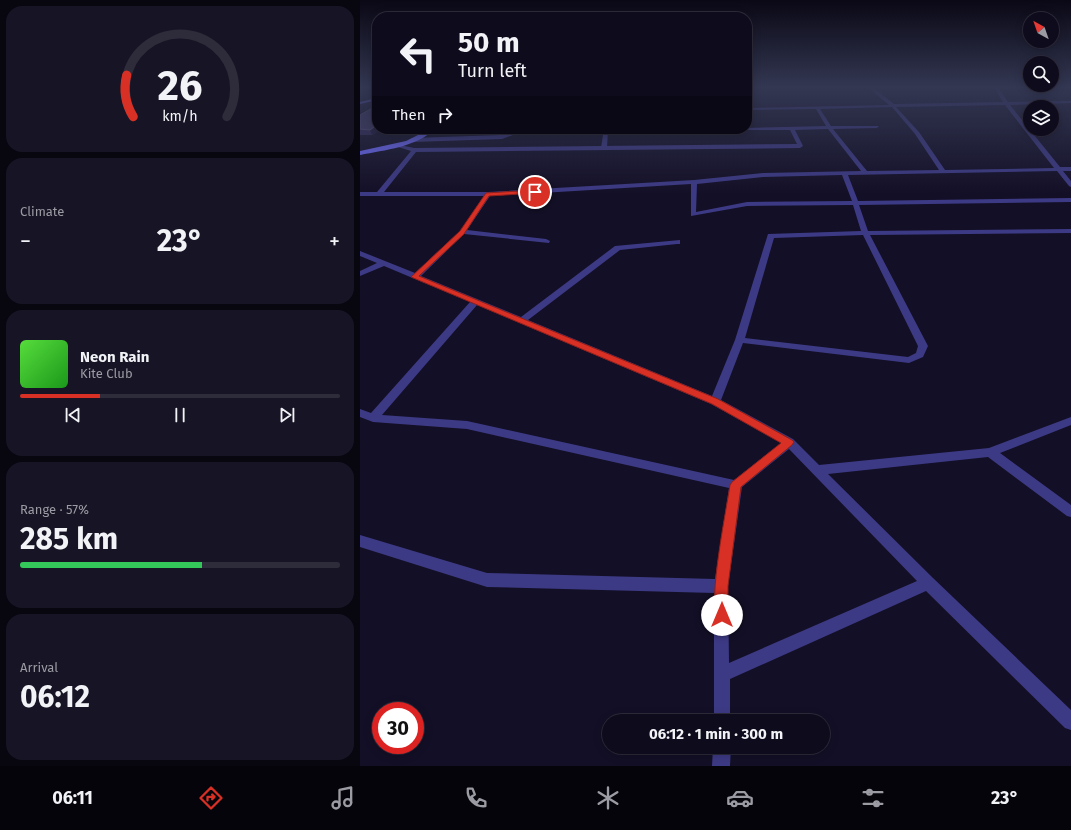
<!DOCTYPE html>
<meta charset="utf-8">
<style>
:root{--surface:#0e0b1c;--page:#171425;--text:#f1f3f6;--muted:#9b9ba3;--line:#2e2b3b;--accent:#d93025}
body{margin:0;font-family:"Fira Sans",sans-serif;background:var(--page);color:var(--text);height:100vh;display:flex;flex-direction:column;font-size:15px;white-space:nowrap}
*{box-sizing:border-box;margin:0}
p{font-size:13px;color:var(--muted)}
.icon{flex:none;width:22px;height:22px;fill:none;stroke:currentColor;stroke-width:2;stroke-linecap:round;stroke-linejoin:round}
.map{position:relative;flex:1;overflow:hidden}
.side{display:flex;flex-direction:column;gap:6px;padding:6px;background:#08060f;width:360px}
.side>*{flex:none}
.top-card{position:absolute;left:12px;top:12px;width:380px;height:122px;border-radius:16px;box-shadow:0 2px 10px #0003,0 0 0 1px var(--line);background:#0e0b1c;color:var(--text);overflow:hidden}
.needle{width:26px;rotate:320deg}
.buttons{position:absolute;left:663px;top:12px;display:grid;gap:8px}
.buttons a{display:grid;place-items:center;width:36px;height:36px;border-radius:50%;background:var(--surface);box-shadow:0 2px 10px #0003,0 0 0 1px var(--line);font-size:20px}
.speed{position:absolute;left:12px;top:702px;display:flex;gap:8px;font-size:20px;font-weight:700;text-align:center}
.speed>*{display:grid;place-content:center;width:52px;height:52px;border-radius:50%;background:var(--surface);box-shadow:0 2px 10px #0003,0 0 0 1px var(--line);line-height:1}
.speed .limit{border:6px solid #d22;background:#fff;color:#111}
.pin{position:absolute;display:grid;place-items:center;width:34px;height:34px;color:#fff;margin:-17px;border:2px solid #fff;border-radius:50%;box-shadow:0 1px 4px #0007}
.me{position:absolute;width:44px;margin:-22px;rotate:0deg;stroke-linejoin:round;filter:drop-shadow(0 0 3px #0008)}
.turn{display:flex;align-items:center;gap:14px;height:84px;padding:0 20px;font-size:18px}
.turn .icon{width:52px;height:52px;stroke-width:2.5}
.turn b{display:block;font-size:28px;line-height:34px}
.then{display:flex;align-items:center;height:38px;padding:0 20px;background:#0003;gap:8px;font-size:15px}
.big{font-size:30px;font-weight:700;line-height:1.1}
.side .widget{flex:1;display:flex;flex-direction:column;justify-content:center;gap:6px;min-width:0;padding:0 14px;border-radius:16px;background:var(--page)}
.side .dial{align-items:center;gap:0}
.dial svg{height:104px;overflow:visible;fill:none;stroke:var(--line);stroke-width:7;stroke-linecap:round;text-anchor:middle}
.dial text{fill:var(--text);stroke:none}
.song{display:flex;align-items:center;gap:12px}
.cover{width:48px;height:48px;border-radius:6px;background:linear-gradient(135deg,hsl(110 70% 55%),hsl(120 70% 35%))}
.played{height:4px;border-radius:2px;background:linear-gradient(90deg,var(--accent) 25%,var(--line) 25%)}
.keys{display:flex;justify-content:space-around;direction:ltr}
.heat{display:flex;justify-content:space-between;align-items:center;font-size:22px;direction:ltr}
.charge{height:6px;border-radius:3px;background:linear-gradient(90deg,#34c759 57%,var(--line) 0)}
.trip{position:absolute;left:242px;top:714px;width:228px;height:40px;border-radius:20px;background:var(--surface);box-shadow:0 2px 10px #0003,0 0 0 1px var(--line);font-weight:700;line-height:40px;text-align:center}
.menu{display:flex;height:64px;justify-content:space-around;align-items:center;background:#06040b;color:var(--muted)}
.menu .icon{width:28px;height:28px}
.menu .active{color:var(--accent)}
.menu b{font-size:18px;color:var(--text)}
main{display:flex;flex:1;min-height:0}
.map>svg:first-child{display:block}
</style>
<main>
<section class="side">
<div class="widget dial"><svg viewBox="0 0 100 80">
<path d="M14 69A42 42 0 1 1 86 69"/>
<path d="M14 69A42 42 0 0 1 9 37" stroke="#d93025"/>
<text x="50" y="56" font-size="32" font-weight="700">26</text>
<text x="50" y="72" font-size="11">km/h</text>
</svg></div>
<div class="widget"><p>Climate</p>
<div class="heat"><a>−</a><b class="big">23°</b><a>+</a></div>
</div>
<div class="widget">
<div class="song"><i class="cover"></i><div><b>Neon Rain</b><p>Kite Club</p></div></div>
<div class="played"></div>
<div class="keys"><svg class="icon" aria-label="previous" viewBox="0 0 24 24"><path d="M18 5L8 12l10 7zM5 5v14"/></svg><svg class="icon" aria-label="pause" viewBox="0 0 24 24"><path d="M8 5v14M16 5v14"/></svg><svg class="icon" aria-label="next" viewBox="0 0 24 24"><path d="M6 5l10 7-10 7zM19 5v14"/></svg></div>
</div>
<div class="widget"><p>Range · 57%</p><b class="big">285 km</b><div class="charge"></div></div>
<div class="widget"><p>Arrival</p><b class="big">06:12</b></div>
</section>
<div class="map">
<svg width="711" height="766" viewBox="0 0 711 766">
<rect width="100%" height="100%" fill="#130f26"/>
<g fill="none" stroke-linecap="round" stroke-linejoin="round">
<!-- pedestrian -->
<path fill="#3d3a85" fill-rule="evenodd" d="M 244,129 L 248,129 L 247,148 L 244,150 L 241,148 Z"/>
<!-- minor -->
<path fill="#3d3a85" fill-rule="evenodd" d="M 508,87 L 512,87 L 534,104 L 643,102 L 634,87 L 638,87 L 648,102 L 711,101 L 711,103 L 650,105 L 700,167 L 711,167 L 711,171 L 703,171 L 711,181 L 711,187 L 709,186 L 697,171 L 488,175 L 498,201 L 711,198 L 711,202 L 499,205 L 508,231 L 711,229 L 711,233 L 510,235 L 568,346 L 563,357 L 549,363 L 383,343 L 361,400 L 433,439 L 459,465 L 629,448 L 711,417 L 711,425 L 640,453 L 711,505 L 711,517 L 707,516 L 628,457 L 468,474 L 573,578 L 711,710 L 711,730 L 705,728 L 566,591 L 370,679 L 370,721 L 354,721 L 354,593 L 127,587 L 0,547 L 0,535 L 127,573 L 355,579 L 369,488 L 107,429 L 13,422 L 0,417 L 0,409 L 11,413 L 110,302 L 24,266 L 0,276 L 0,271 L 17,263 L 0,256 L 0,251 L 55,273 L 100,231 L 124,196 L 0,196 L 0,192 L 17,192 L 51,151 L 35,146 L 35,144 L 54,148 L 437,144 L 430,130 L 387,130 L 385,129 L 387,129 L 387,128 L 466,126 L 456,109 L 387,110 L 387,108 L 529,105 ZM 645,105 L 694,168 L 585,170 L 559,132 L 536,107 ZM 532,107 L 555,134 L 579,170 L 507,171 L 473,129 L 517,128 L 519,126 L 471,126 L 460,109 ZM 468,129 L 501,171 L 403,173 L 334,180 L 128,192 L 24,192 L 56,152 L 440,148 L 443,146 L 435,130 ZM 482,175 L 492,201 L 387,202 L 336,212 L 337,184 L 403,177 ZM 331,184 L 331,216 L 387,206 L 493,205 L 501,231 L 408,234 L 375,340 L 352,396 L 168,320 L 260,250 L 317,244 L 320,244 L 320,240 L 255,246 L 161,317 L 61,276 L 104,234 L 189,243 L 190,241 L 186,239 L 107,230 L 130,196 ZM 503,235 L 558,346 L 556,353 L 548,357 L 385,338 L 414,238 ZM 117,305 L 351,404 L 421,443 L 374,480 L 107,421 L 22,415 ZM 429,449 L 557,581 L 369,663 L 368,586 L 382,487 Z
M 150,129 L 154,129 L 153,135 L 142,139 L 52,142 L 49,140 L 52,138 L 141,135 L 149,133 Z
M 302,129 L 360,129 L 358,130 L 246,134 L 243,132 L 246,130 Z
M 353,747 L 371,747 L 370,766 L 352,766 Z"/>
<!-- tertiary -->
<path fill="#3d3a85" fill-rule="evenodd" d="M 691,87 L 711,87 L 711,88 L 693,88 Z"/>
<!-- secondary -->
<path fill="#6f6bff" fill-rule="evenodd" d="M 17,98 L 17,100 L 0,104 L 0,102 Z
M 70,129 L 75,129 C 56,147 25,150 0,155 L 0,151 L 46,141 Z"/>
</g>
<!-- wall -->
<path fill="#312854" d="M 0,115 L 17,129 L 22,129 L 12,135 L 0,135 Z"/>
<!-- shaded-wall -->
<path fill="#1d163a" d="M 17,125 L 17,129 L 22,129 L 12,135 L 10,130 Z"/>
<!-- building -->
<path fill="#433a66" stroke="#5a527e" d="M 16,106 L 17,106 L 17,125 L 10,130 L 0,129 L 0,115 Z"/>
<!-- sky -->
<linearGradient id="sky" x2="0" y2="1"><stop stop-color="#0a0815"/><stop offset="0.45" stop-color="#333752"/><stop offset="1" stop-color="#333752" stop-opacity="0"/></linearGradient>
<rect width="711" height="194" fill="url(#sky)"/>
<!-- route -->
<path fill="#d93025" stroke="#8d1f18" d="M 175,190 L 178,192 L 177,193 L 129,196 L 104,234 L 59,276 L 358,399 L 432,440 L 434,442 L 432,445 L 381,487 L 368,586 L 368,615 L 366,620 L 362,622 L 357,620 C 348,599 366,512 370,485 L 372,482 L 421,443 L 352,404 L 51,277 L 100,231 L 126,193 Z"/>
</svg>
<div class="buttons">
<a><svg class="needle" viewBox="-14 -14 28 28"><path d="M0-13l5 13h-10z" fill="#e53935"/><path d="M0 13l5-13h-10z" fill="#9b9ba3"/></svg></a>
<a><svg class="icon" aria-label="search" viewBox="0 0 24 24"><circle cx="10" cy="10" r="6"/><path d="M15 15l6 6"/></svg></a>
<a><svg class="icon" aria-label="layers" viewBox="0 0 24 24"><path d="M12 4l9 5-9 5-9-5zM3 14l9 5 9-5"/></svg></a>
</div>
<div class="speed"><div class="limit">30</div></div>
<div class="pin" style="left:175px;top:192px;background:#d93025"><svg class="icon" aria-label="arrive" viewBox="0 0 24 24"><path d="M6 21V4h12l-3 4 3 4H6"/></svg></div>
<svg class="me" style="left:362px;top:615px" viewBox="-20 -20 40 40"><circle r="19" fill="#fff"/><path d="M0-13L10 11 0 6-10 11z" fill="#d93025"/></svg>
<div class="trip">06:12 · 1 min · 300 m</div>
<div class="top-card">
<div class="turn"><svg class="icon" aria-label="left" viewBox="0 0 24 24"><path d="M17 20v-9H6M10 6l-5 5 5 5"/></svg><div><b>50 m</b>Turn left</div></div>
<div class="then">Then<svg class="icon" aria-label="right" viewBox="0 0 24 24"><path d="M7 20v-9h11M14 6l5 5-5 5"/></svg></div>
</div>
</div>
</main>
<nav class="menu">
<b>06:11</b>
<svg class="icon active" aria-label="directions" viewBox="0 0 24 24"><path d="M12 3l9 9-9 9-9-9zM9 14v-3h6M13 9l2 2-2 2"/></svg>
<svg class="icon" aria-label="music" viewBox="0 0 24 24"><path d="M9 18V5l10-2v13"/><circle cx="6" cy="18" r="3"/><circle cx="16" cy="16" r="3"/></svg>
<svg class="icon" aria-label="phone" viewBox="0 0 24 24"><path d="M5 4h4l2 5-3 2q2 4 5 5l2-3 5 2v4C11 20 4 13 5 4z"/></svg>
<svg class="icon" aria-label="climate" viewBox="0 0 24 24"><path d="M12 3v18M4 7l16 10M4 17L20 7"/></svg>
<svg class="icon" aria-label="car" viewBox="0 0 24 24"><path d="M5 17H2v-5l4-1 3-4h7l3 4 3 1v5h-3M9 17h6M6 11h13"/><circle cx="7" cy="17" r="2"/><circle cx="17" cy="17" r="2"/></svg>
<svg class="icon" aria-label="filters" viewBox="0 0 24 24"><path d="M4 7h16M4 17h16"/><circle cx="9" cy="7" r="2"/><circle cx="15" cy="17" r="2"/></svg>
<b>23°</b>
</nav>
